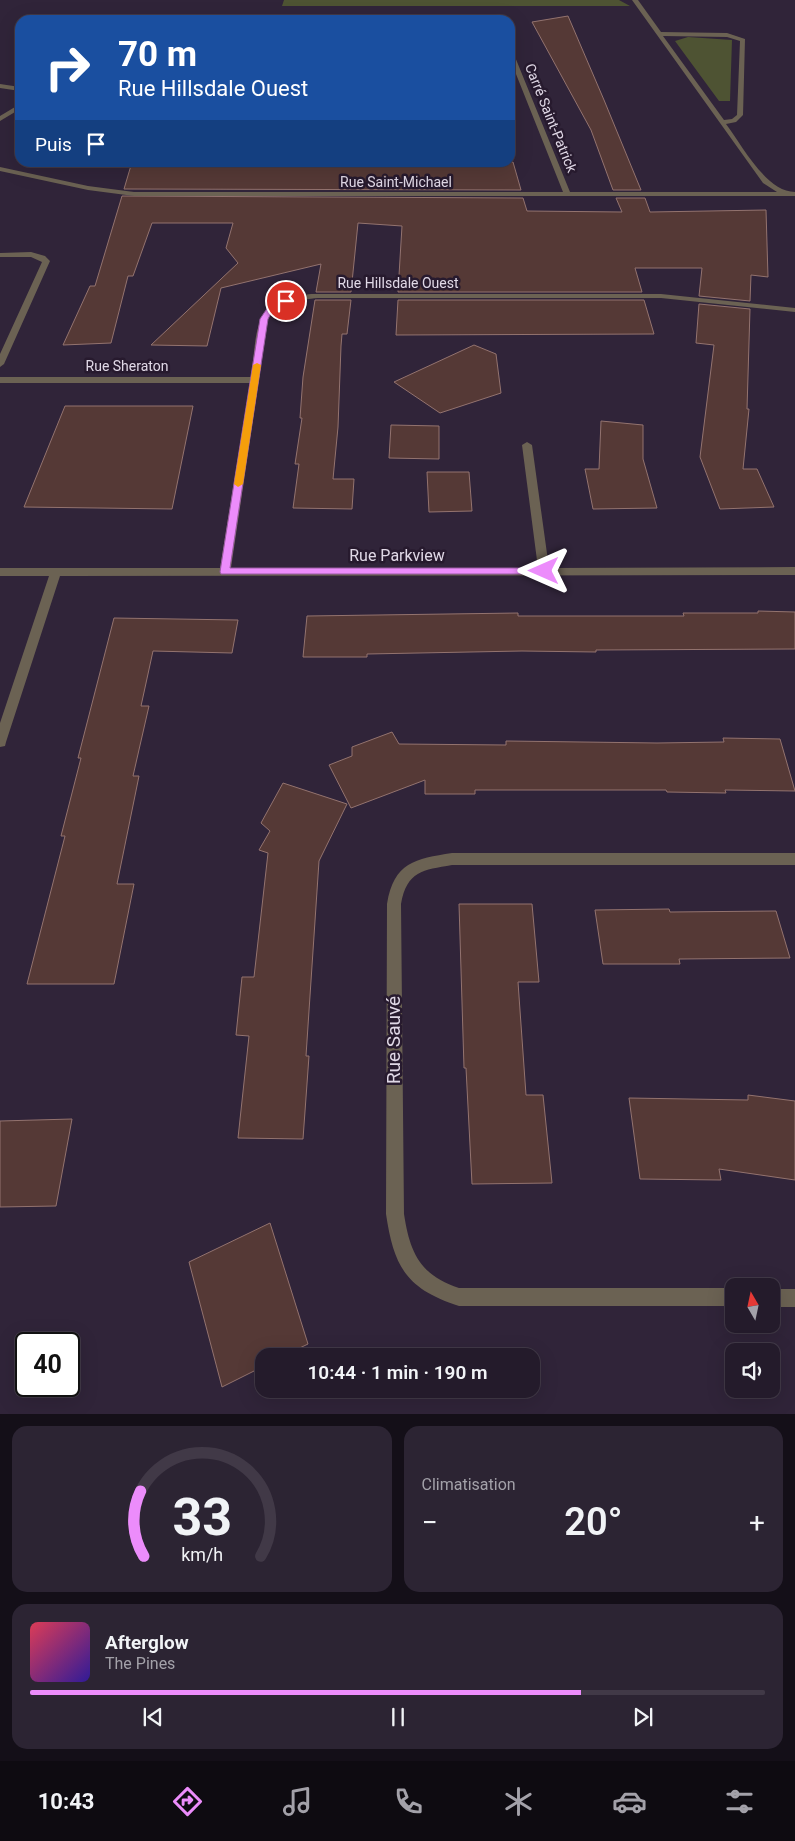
<!DOCTYPE html>
<html lang="fr">
<meta charset="utf-8">
<style>
:root{--surface:#241b2b;--page:#2c2433;--text:#f1f3f6;--muted:#a3a1a9;--line:#413947;--accent:#ec8cfb}
body{margin:0;font-family:Roboto,sans-serif;background:var(--page);color:var(--text);height:100vh;display:flex;flex-direction:column;font-size:19px;white-space:nowrap}
*{box-sizing:border-box;margin:0}
p{font-size:16px;color:var(--muted)}
.icon{flex:none;width:28px;height:28px;fill:none;stroke:currentColor;stroke-width:2;stroke-linecap:round;stroke-linejoin:round}
.map{position:relative;height:1414px;overflow:hidden}
.details{display:flex;flex-direction:column;gap:12px;padding:12px;background:#140f18;flex:1}
.details>*{flex:none}
.hud{position:absolute;left:15px;top:15px;width:500px;height:152px;border-radius:15px;box-shadow:0 5px 20px #0002,0 0 0 1px var(--line);background:#1a4fa0;color:#fff;overflow:hidden}
.needle{width:32px;rotate:351deg}
.buttons{position:absolute;left:725px;top:1278px;display:grid;gap:10px}
.buttons a{display:grid;place-items:center;width:55px;height:55px;border-radius:10px;background:var(--surface);box-shadow:0 5px 20px #0002,0 0 0 1px var(--line);font-size:25px}
.speed{position:absolute;left:15px;top:1332px;display:flex;gap:10px;font-size:25px;font-weight:700;text-align:center}
.speed>*{display:grid;place-content:center;width:65px;height:65px;border-radius:50%;background:var(--surface);box-shadow:0 5px 20px #0002,0 0 0 1px var(--line);line-height:1}
.speed .limit{border:2px solid #111;border-radius:8px;background:#fff;color:#111}
.pin{position:absolute;display:grid;place-items:center;width:42px;height:42px;color:#fff;margin:-21px;border:2px solid #fff;border-radius:50%;box-shadow:0 1px 5px #0007}
.me{position:absolute;width:55px;margin:-28px;rotate:270deg;stroke-linejoin:round;filter:drop-shadow(0 0 4px #0008)}
.turn{display:flex;align-items:center;gap:18px;height:105px;padding:0 20px;font-size:22px}
.turn .icon{width:65px;height:65px;stroke-width:2.5}
.turn b{display:block;font-size:35px;line-height:42px}
.then{display:flex;align-items:center;height:48px;padding:0 20px;background:#0003;gap:10px;font-size:19px}
.big{font-size:38px;font-weight:600;line-height:1.1}
.details .tile{flex:1;display:flex;flex-direction:column;justify-content:center;gap:8px;min-width:0;padding:0 18px;border-radius:15px;background:var(--page)}
.details .dial{align-items:center;gap:0}
.dial svg{height:130px;overflow:visible;fill:none;stroke:var(--line);stroke-width:7;stroke-linecap:round;text-anchor:middle}
.dial text{fill:var(--text);stroke:none}
.song{display:flex;align-items:center;gap:15px}
.cover{width:60px;height:60px;border-radius:8px;background:linear-gradient(135deg,hsl(350 70% 55%),hsl(250 70% 35%))}
.played{height:5px;border-radius:2px;background:linear-gradient(90deg,var(--accent) 75%,var(--line) 75%)}
.keys{display:flex;justify-content:space-around;direction:ltr}
.heat{display:flex;justify-content:space-between;align-items:center;font-size:28px;direction:ltr}
.details .tiles{flex:1;display:grid;gap:12px;grid-template-columns:1fr 1fr}
.tile:last-child{grid-column:span 2}
.trip{position:absolute;left:255px;top:1348px;width:285px;height:50px;border-radius:15px;background:var(--surface);box-shadow:0 5px 20px #0002,0 0 0 1px var(--line);font-weight:600;line-height:50px;text-align:center}
.menu{display:flex;height:80px;justify-content:space-around;align-items:center;background:#0e0b11;color:var(--muted)}
.menu .icon{width:35px;height:35px}
.menu .on{color:var(--accent)}
.menu b{font-size:22px;color:var(--text)}
.map>svg:first-child{display:block}
</style>
<div class="map">
<svg width="795" height="1414" viewBox="0 0 795 1414">
<rect width="100%" height="100%" fill="#302439"/>
<!-- green -->
<path fill="#4e5333" d="M 284,0 L 619,0 L 630,6 L 282,6 Z
M 688,37 L 732,40 L 730,101 L 719,101 L 675,41 Z"/>
<!-- building -->
<path fill="#553936" stroke="#93736f" d="M 568,16 L 604,100 L 641,190 L 613,190 L 591,130 L 532,22 Z
M 132,162 L 513,162 L 521,190 L 124,189 Z
M 122,196 L 523,198 L 527,211 L 622,212 L 616,198 L 645,198 L 650,212 L 766,210 L 768,277 L 751,275 L 750,301 L 699,296 L 702,268 L 635,268 L 642,292 L 398,292 L 402,226 L 358,223 L 351,292 L 316,292 L 321,264 L 221,288 L 207,346 L 151,345 L 238,263 L 226,248 L 233,223 L 152,223 L 133,276 L 128,276 L 111,343 L 63,345 L 90,286 L 95,286 Z
M 315,300 L 351,300 L 347,334 L 342,334 L 341,346 L 338,427 L 333,479 L 354,479 L 352,509 L 293,508 L 299,464 L 295,464 L 302,418 L 300,418 L 303,377 Z
M 398,300 L 644,300 L 654,334 L 396,335 Z
M 699,304 L 750,309 L 747,409 L 749,409 L 743,469 L 757,469 L 774,507 L 720,509 L 700,457 L 714,345 L 696,343 Z
M 474,345 L 496,354 L 501,393 L 440,413 L 394,382 Z
M 65,406 L 193,406 L 172,509 L 24,507 Z
M 601,421 L 643,425 L 643,459 L 657,508 L 593,509 L 585,469 L 599,469 Z
M 391,425 L 439,426 L 439,459 L 389,458 Z
M 427,472 L 469,472 L 472,511 L 429,512 Z
M 758,611 L 795,612 L 795,649 L 596,650 L 596,652 L 522,651 L 367,654 L 367,657 L 303,657 L 307,616 L 518,613 L 518,616 L 684,616 L 683,613 L 758,613 Z
M 114,618 L 238,620 L 232,653 L 153,651 L 141,706 L 149,706 L 133,776 L 139,776 L 117,884 L 134,884 L 114,984 L 27,984 L 65,836 L 61,836 L 81,758 L 78,758 Z
M 392,732 L 399,744 L 506,745 L 506,741 L 657,743 L 724,742 L 723,738 L 780,739 L 795,791 L 725,790 L 726,793 L 667,792 L 666,790 L 475,790 L 475,794 L 425,794 L 425,780 L 351,808 L 329,765 L 352,756 L 352,747 Z
M 283,783 L 347,804 L 319,861 L 306,1056 L 309,1056 L 303,1139 L 238,1138 L 249,1036 L 236,1035 L 242,977 L 254,977 L 268,853 L 259,850 L 270,831 L 261,823 Z
M 459,904 L 532,904 L 539,982 L 518,982 L 526,1095 L 543,1095 L 552,1183 L 472,1184 L 466,1068 L 464,1068 Z
M 669,909 L 670,912 L 776,911 L 790,958 L 679,959 L 680,964 L 603,964 L 595,910 Z
M 748,1095 L 795,1101 L 795,1180 L 719,1169 L 721,1180 L 640,1179 L 629,1098 L 748,1100 Z
M 72,1119 L 56,1206 L 0,1207 L 0,1121 Z
M 270,1223 L 308,1344 L 283,1356 L 264,1356 L 264,1366 L 222,1387 L 189,1262 Z"/>
<g fill="none" stroke-linecap="round" stroke-linejoin="round">
<!-- minor -->
<path fill="#6b6253" fill-rule="evenodd" d="M 632,0 L 638,0 L 661,32 L 727,33 L 745,39 L 743,115 L 736,122 L 726,124 C 742,145 766,192 795,192 L 795,196 L 134,196 L 88,190 L 0,171 L 0,167 L 88,186 L 134,192 L 563,192 L 510,59 L 510,50 L 513,52 L 570,192 L 777,192 L 763,183 ZM 663,36 L 727,37 L 740,41 L 737,115 L 732,119 L 724,120 Z
M 0,84 L 20,87 L 20,91 L 0,88 Z
M 20,104 L 20,109 L 0,121 L 0,116 Z
M 31,252 L 45,256 L 50,261 L 4,364 L 0,367 L 0,354 L 42,262 L 31,257 L 0,257 L 0,253 Z
M 311,294 L 661,294 L 795,308 L 795,312 L 661,298 L 318,298 C 299,300 279,301 268,319 L 231,568 L 538,568 L 522,445 L 527,442 L 532,445 L 549,568 L 795,567 L 795,575 L 60,576 L 6,742 L 5,746 L 0,747 L 0,723 L 49,576 L 0,576 L 0,568 L 220,568 L 250,383 L 0,383 L 0,377 L 251,377 C 258,328 251,300 311,294 Z
M 452,853 L 795,853 L 795,865 L 452,865 C 423,870 407,871 401,904 L 404,1214 C 410,1253 420,1275 459,1288 L 734,1288 L 734,1306 L 459,1306 C 407,1289 394,1268 386,1214 L 387,904 C 394,862 415,859 452,853 Z
M 771,1289 L 795,1289 L 795,1307 L 771,1307 Z"/>
</g>
<!-- route -->
<path fill="#ec8cfb" stroke="#995ba3" d="M 286,298 L 290,301 L 289,302 L 273,310 L 268,319 L 230,568 L 544,568 L 547,569 L 547,574 L 221,574 L 220,572 L 260,319 L 268,307 Z"/>
<!-- slow -->
<path fill="#f59e0b" d="M 257,363 L 261,365 L 243,484 L 238,487 L 234,484 L 253,365 Z"/>
<g text-anchor="middle" dominant-baseline="central" stroke-width="5" stroke-linejoin="round" paint-order="stroke">
<!-- far-street labels -->
<g font-size="14" fill="#e0d8e6" stroke="#271a2e">
<text transform="translate(551 118) rotate(68)">Carré Saint-Patrick</text>
<text x="396" y="182">Rue Saint-Michael</text>
<text x="398" y="283">Rue Hillsdale Ouest</text>
<text x="127" y="366">Rue Sheraton</text>
</g>
<!-- street labels -->
<g font-size="16" fill="#e0d8e6" stroke="#271a2e">
<text x="397" y="555">Rue Parkview</text>
</g>
<!-- near-street labels -->
<g font-size="19" fill="#e0d8e6" stroke="#271a2e">
<text transform="translate(393 1040) rotate(-90)">Rue Sauvé</text>
</g>
</g>
</svg>
<div class="buttons">
<a><svg class="needle" viewBox="-14 -14 28 28"><path d="M0-13l5 13h-10z" fill="#e53935"/><path d="M0 13l5-13h-10z" fill="#a3a1a9"/></svg></a>
<a><svg class="icon" aria-label="sound" viewBox="0 0 24 24"><path d="M4 9h4l5-4v14l-5-4H4zM17 9q2 3 0 6"/></svg></a>
</div>
<div class="speed"><div class="limit">40</div></div>
<div class="pin" style="left:286px;top:301px;background:#d93025"><svg class="icon" aria-label="arrive" viewBox="0 0 24 24"><path d="M6 21V4h12l-3 4 3 4H6"/></svg></div>
<svg class="me" style="left:544px;top:571px" viewBox="-20 -20 40 40"><path d="M0-17L14 15 0 8-14 15z" fill="#ec8cfb" stroke="#fff" stroke-width="4"/></svg>
<div class="trip">10:44 · 1 min · 190 m</div>
<div class="hud">
<div class="turn"><svg class="icon" aria-label="right" viewBox="0 0 24 24"><path d="M7 20v-9h11M14 6l5 5-5 5"/></svg><div><b>70 m</b>Rue Hillsdale Ouest</div></div>
<div class="then">Puis<svg class="icon" aria-label="arrive" viewBox="0 0 24 24"><path d="M6 21V4h12l-3 4 3 4H6"/></svg></div>
</div>
</div>
<section class="details">
<div class="tiles">
<div class="tile dial"><svg viewBox="0 0 100 80">
<path d="M14 69A42 42 0 1 1 86 69"/>
<path d="M14 69A42 42 0 0 1 12 29" stroke="#ec8cfb"/>
<text x="50" y="56" font-size="32" font-weight="700">33</text>
<text x="50" y="72" font-size="11">km/h</text>
</svg></div>
<div class="tile"><p>Climatisation</p>
<div class="heat"><a>−</a><b class="big">20°</b><a>+</a></div>
</div>
<div class="tile">
<div class="song"><i class="cover"></i><div><b>Afterglow</b><p>The Pines</p></div></div>
<div class="played"></div>
<div class="keys"><svg class="icon" aria-label="previous" viewBox="0 0 24 24"><path d="M18 5L8 12l10 7zM5 5v14"/></svg><svg class="icon" aria-label="pause" viewBox="0 0 24 24"><path d="M8 5v14M16 5v14"/></svg><svg class="icon" aria-label="next" viewBox="0 0 24 24"><path d="M6 5l10 7-10 7zM19 5v14"/></svg></div>
</div>
</div>
</section>
<nav class="menu">
<b>10:43</b>
<svg class="icon on" aria-label="directions" viewBox="0 0 24 24"><path d="M12 3l9 9-9 9-9-9zM9 14v-3h6M13 9l2 2-2 2"/></svg>
<svg class="icon" aria-label="music" viewBox="0 0 24 24"><path d="M9 18V5l10-2v13"/><circle cx="6" cy="18" r="3"/><circle cx="16" cy="16" r="3"/></svg>
<svg class="icon" aria-label="phone" viewBox="0 0 24 24"><path d="M5 4h4l2 5-3 2q2 4 5 5l2-3 5 2v4C11 20 4 13 5 4z"/></svg>
<svg class="icon" aria-label="climate" viewBox="0 0 24 24"><path d="M12 3v18M4 7l16 10M4 17L20 7"/></svg>
<svg class="icon" aria-label="car" viewBox="0 0 24 24"><path d="M5 17H2v-5l4-1 3-4h7l3 4 3 1v5h-3M9 17h6M6 11h13"/><circle cx="7" cy="17" r="2"/><circle cx="17" cy="17" r="2"/></svg>
<svg class="icon" aria-label="filters" viewBox="0 0 24 24"><path d="M4 7h16M4 17h16"/><circle cx="9" cy="7" r="2"/><circle cx="15" cy="17" r="2"/></svg>
</nav>
